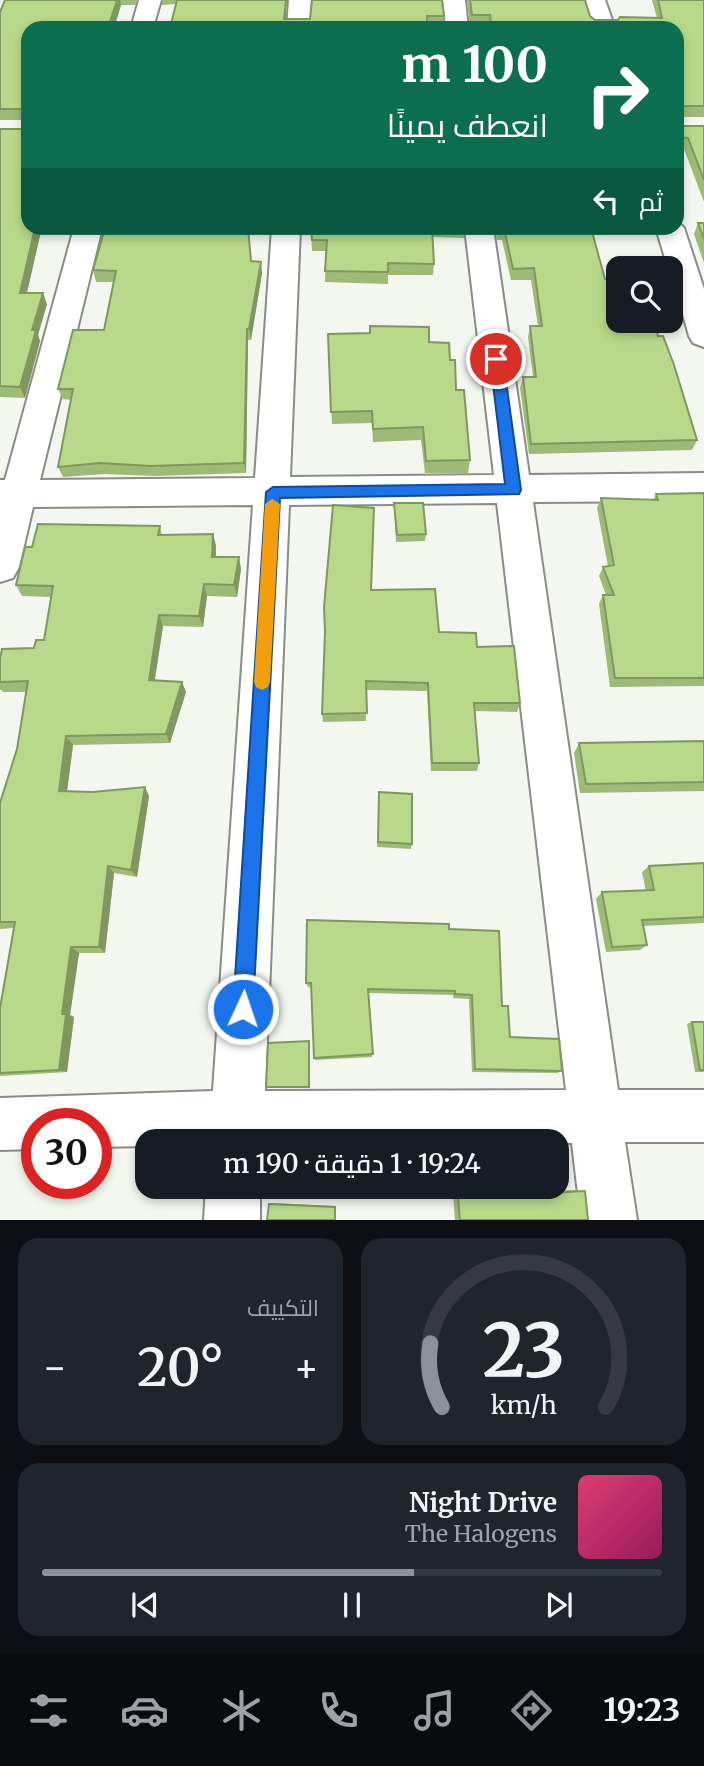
<!DOCTYPE html>
<html lang="ar">
<meta charset="utf-8">
<style>
:root{--surface:#171b24;--page:#20242c;--text:#f1f3f6;--muted:#9ea1a6;--line:#363941;--accent:#8c9099}
body{margin:0;font-family:Merriweather,Cairo,serif;background:var(--page);color:var(--text);direction:rtl;height:100vh;display:flex;flex-direction:column;font-size:26px;white-space:nowrap}
*{box-sizing:border-box;margin:0}
p{font-size:23px;color:var(--muted)}
.icon{flex:none;width:38px;height:38px;fill:none;stroke:currentColor;stroke-width:2;stroke-linecap:round;stroke-linejoin:round}
.map{position:relative;height:1220px;overflow:hidden;direction:ltr}
.panel{display:flex;flex-direction:column;gap:18px;padding:18px;background:#0d0f14;flex:1}
.panel>*{flex:none}
.top-card{position:absolute;left:21px;top:21px;width:663px;height:214px;border-radius:21px;box-shadow:0 4px 10px #0003;direction:rtl;background:#0b6e4f;color:#fff;overflow:hidden}
.fabs{position:absolute;left:606px;top:256px;display:grid;gap:14px}
.fabs a{display:grid;place-items:center;width:77px;height:77px;border-radius:14px;background:var(--surface);box-shadow:0 4px 10px #0003;font-size:35px}
.speed{position:absolute;left:21px;top:1108px;display:flex;gap:14px;font-size:35px;font-weight:700;text-align:center}
.speed>*{display:grid;place-content:center;width:91px;height:91px;border-radius:50%;background:var(--surface);box-shadow:0 4px 10px #0003;line-height:1}
.speed .limit{border:10px solid #d22;background:#fff;color:#111}
.pin{position:absolute;display:grid;place-items:center;width:60px;height:60px;color:#fff;margin:-30px;border:4px solid #fff;border-radius:50%;box-shadow:0 2px 7px #0007}
.me{position:absolute;width:77px;margin:-38px;rotate:3deg;stroke-linejoin:round;filter:drop-shadow(0 0 5px #0008)}
.turn{display:flex;align-items:center;gap:24px;height:147px;padding:0 21px;font-size:32px}
.turn .icon{width:91px;height:91px;stroke-width:2.5}
.turn b{display:block;font-size:49px;line-height:60px}
.then{display:flex;align-items:center;height:66px;padding:0 21px;background:#0003;gap:14px;font-size:26px}
.big{font-size:52px;font-weight:600;line-height:1.1}
.panel .widget{flex:1;display:flex;flex-direction:column;justify-content:center;gap:10px;min-width:0;padding:0 24px;border-radius:21px;background:var(--page)}
.panel .dial{align-items:center;gap:0}
.dial svg{height:182px;overflow:visible;fill:none;stroke:var(--line);stroke-width:7;stroke-linecap:round;text-anchor:middle}
.dial text{fill:var(--text);stroke:none}
.song{display:flex;align-items:center;gap:21px}
.cover{width:84px;height:84px;border-radius:10px;background:linear-gradient(135deg,hsl(340 70% 55%),hsl(330 70% 35%))}
.played{height:7px;border-radius:4px;background:linear-gradient(90deg,var(--accent) 60%,var(--line) 60%)}
.keys{display:flex;justify-content:space-around;direction:ltr}
.heat{display:flex;justify-content:space-between;align-items:center;font-size:38px;direction:ltr}
.panel .tiles{flex:1;display:grid;gap:18px;grid-template-columns:1fr 1fr}
.widget:last-child{grid-column:span 2}
.trip{position:absolute;left:135px;top:1129px;width:434px;height:70px;border-radius:21px;background:var(--surface);box-shadow:0 4px 10px #0003;font-weight:600;line-height:70px;text-align:center;direction:rtl}
.tab-bar{display:flex;height:112px;justify-content:space-around;align-items:center;background:#090b0e;color:var(--muted)}
.tab-bar .icon{width:49px;height:49px}
.tab-bar .selected{color:var(--accent)}
.tab-bar b{font-size:32px;color:var(--text)}
.map>svg:first-child{display:block}
</style>
<div class="map">
<svg width="704" height="1220" viewBox="0 0 704 1220">
<rect width="100%" height="100%" fill="#f3f7ef"/>
<g fill="none" stroke-linecap="round" stroke-linejoin="round">
<defs>
<path id="street" d="M 139,0 L 161,0 L 153,28 L 131,28 Z
M 289,0 L 311,0 L 309,28 L 287,28 Z
M 443,0 L 465,0 L 468,28 L 446,28 Z
M 583,0 L 605,0 L 615,28 L 593,28 Z
M 677,221 L 684,228 L 704,289 L 704,347 L 693,343 L 689,336 L 670,268 L 668,268 L 656,228 L 677,228 Z
M 74,228 L 102,228 L 40,480 L 255,478 L 272,228 L 300,228 L 290,477 L 494,475 L 465,228 L 493,228 L 529,475 L 704,473 L 704,501 L 533,502 L 618,1090 L 704,1090 L 704,1142 L 625,1142 L 637,1220 L 581,1220 L 572,1143 L 147,1141 L 147,1146 L 96,1147 L 96,1124 L 37,1124 L 37,1149 L 0,1150 L 0,1098 L 213,1091 L 253,505 L 33,507 L 19,567 L 13,578 L 0,582 L 0,480 L 5,480 ZM 497,503 L 566,1090 L 265,1091 L 289,505 Z
M 206,1186 L 260,1186 L 260,1220 L 204,1220 Z"/>
</defs>
<!-- street casing -->
<use href="#street" stroke="#898d86" stroke-width="4"/>
<!-- street -->
<use href="#street" fill="#fff" fill-rule="evenodd"/>
</g>
<!-- wall -->
<path fill="#9dbb76" d="M 5,0 L 138,0 L 135,5 L 121,5 L 114,28 L 28,28 L 28,228 L 62,228 L 61,230 L 41,231 L 27,293 L 47,304 L 38,335 L 40,341 L 25,398 L 0,397 L 0,129 L 26,129 L 26,120 L 0,120 L 0,12 Z
M 162,0 L 287,0 L 286,19 L 444,16 L 443,27 L 170,28 L 176,4 L 162,5 Z
M 467,0 L 585,0 L 590,16 L 595,20 L 657,18 L 652,0 L 704,0 L 704,117 L 679,117 L 679,126 L 704,126 L 704,202 L 684,149 L 677,149 L 677,28 L 488,28 L 488,26 L 470,26 Z
M 698,223 L 704,223 L 704,263 L 694,234 Z
M 311,228 L 465,228 L 464,238 L 433,237 L 434,264 L 433,275 L 388,275 L 388,284 L 325,282 L 326,251 L 312,251 Z
M 495,228 L 591,228 L 605,279 L 658,336 L 697,440 L 692,450 L 529,454 L 520,388 L 523,377 L 533,377 L 528,337 L 530,326 L 538,326 L 531,280 L 511,280 L 502,240 L 497,240 Z
M 251,261 L 262,273 L 251,340 L 248,340 L 246,473 L 154,476 L 104,474 L 63,477 L 58,467 L 71,400 L 63,399 L 58,389 L 104,330 L 114,282 L 96,282 L 93,270 Z
M 328,334 L 429,342 L 450,360 L 470,460 L 468,473 L 425,473 L 421,440 L 373,442 L 372,423 L 332,424 Z
M 704,493 L 704,686 L 610,687 L 599,604 L 603,595 L 606,595 L 599,576 L 603,567 L 608,566 L 597,508 L 601,498 L 653,500 L 656,494 Z
M 394,503 L 426,534 L 425,541 L 396,542 Z
M 160,526 L 162,535 L 213,534 L 216,546 L 216,557 L 241,569 L 237,597 L 207,596 L 203,627 L 163,626 L 155,680 L 186,692 L 170,743 L 73,745 L 67,791 L 149,796 L 137,877 L 114,873 L 105,953 L 79,953 L 70,1015 L 74,1017 L 67,1072 L 0,1076 L 0,1008 L 14,928 L 0,929 L 0,803 L 17,749 L 27,692 L 3,692 L 0,689 L 0,658 L 34,648 L 44,640 L 51,597 L 22,596 L 16,585 L 32,547 Z
M 371,590 L 439,632 L 477,647 L 520,703 L 517,712 L 475,711 L 479,763 L 477,771 L 431,771 L 427,691 L 366,690 L 366,721 L 323,722 L 322,714 Z
M 704,741 L 704,791 L 580,793 L 574,753 L 579,743 Z
M 379,792 L 412,844 L 411,849 L 377,847 Z
M 704,863 L 704,923 L 643,926 L 647,945 L 640,950 L 606,952 L 596,899 L 602,892 L 646,891 L 642,872 L 649,866 Z
M 449,929 L 502,1006 L 510,1037 L 562,1071 L 557,1073 L 472,1072 L 469,999 L 453,998 L 453,995 L 368,993 L 372,1057 L 315,1060 L 312,987 L 308,987 L 306,983 Z
M 692,1022 L 704,1022 L 704,1072 L 695,1072 L 687,1024 Z
M 309,1041 L 310,1088 L 268,1088 L 266,1087 Z
M 575,1190 L 585,1191 L 588,1220 L 455,1220 L 453,1196 Z
M 271,1203 L 336,1206 L 335,1220 L 269,1204 Z"/>
<!-- shaded-wall -->
<path fill="#809860" d="M 117,0 L 120,0 L 121,5 L 114,28 L 108,28 Z
M 286,0 L 287,0 L 285,28 L 284,19 Z
M 35,228 L 40,228 L 41,231 L 24,305 L 20,293 Z
M 261,262 L 262,273 L 251,340 L 249,329 Z
M 43,293 L 47,304 L 38,335 L 40,341 L 25,398 L 20,387 L 32,330 Z
M 247,329 L 248,340 L 246,473 L 244,463 Z
M 213,534 L 216,546 L 215,569 L 212,557 Z
M 239,557 L 241,569 L 237,597 L 234,585 Z
M 204,584 L 207,596 L 203,627 L 199,616 Z
M 159,615 L 163,626 L 153,690 L 149,680 Z
M 182,682 L 186,692 L 170,743 L 166,734 Z
M 66,736 L 73,745 L 66,799 L 59,791 Z
M 145,787 L 149,796 L 137,877 L 131,870 Z
M 108,866 L 114,873 L 105,953 L 99,947 Z
M 71,947 L 79,953 L 70,1015 L 74,1017 L 67,1072 L 59,1070 L 62,1014 Z"/>
<!-- building -->
<path fill="#b7d989" stroke="#809860" stroke-width="2" d="M 5,0 L 117,0 L 108,28 L 28,28 L 28,228 L 35,228 L 20,293 L 43,293 L 32,330 L 36,330 L 20,387 L 0,386 L 0,129 L 26,129 L 26,109 L 0,109 L 0,12 Z
M 177,0 L 286,0 L 284,19 L 310,19 L 312,0 L 442,0 L 444,16 L 427,16 L 427,28 L 170,28 Z
M 470,0 L 585,0 L 590,16 L 595,20 L 618,20 L 620,17 L 662,18 L 658,0 L 704,0 L 704,106 L 679,106 L 679,126 L 704,126 L 704,180 L 688,138 L 677,137 L 677,28 L 492,28 L 490,15 L 472,15 Z
M 698,223 L 704,223 L 704,239 Z
M 105,228 L 248,228 L 251,261 L 261,262 L 249,329 L 247,329 L 244,463 L 151,466 L 100,463 L 58,467 L 73,389 L 58,389 L 73,330 L 104,330 L 116,271 L 93,270 Z
M 311,228 L 432,228 L 434,264 L 388,263 L 388,272 L 325,271 L 327,240 L 312,240 Z
M 499,228 L 591,228 L 605,279 L 618,280 L 618,320 L 654,320 L 658,336 L 663,336 L 674,365 L 697,440 L 531,444 L 523,377 L 536,377 L 530,326 L 542,326 L 534,268 L 513,269 L 504,228 Z
M 370,326 L 429,327 L 429,342 L 449,343 L 450,360 L 455,360 L 456,390 L 464,390 L 470,460 L 426,461 L 423,427 L 373,429 L 372,411 L 331,412 L 328,334 L 370,333 Z
M 704,493 L 704,678 L 615,678 L 603,595 L 614,595 L 603,567 L 614,565 L 601,498 L 658,500 L 656,494 Z
M 394,503 L 423,503 L 426,534 L 397,535 Z
M 333,505 L 374,508 L 371,590 L 435,589 L 439,632 L 476,633 L 477,647 L 514,646 L 520,703 L 474,703 L 479,763 L 432,763 L 428,683 L 366,681 L 367,713 L 322,714 L 325,631 L 324,607 Z
M 38,524 L 160,526 L 158,535 L 213,534 L 212,557 L 239,557 L 234,585 L 204,584 L 199,616 L 159,615 L 149,680 L 182,682 L 166,734 L 66,736 L 59,791 L 93,792 L 145,787 L 131,870 L 108,866 L 99,947 L 71,947 L 62,1014 L 66,1014 L 59,1070 L 0,1073 L 0,1008 L 15,922 L 0,922 L 0,803 L 17,749 L 28,681 L 0,682 L 0,658 L 2,649 L 34,648 L 36,640 L 44,640 L 53,586 L 16,585 L 25,547 L 32,547 Z
M 704,741 L 704,782 L 586,784 L 579,743 Z
M 379,792 L 412,794 L 412,844 L 378,842 Z
M 704,863 L 704,917 L 642,920 L 647,945 L 612,947 L 602,892 L 654,890 L 649,866 Z
M 307,920 L 449,924 L 449,929 L 499,931 L 502,1006 L 508,1006 L 510,1037 L 559,1039 L 562,1071 L 475,1069 L 472,995 L 455,994 L 455,991 L 368,989 L 373,1054 L 314,1058 L 311,983 L 306,983 Z
M 692,1022 L 704,1022 L 704,1070 L 700,1070 Z
M 309,1041 L 309,1087 L 266,1087 L 268,1043 Z
M 585,1191 L 588,1220 L 460,1220 L 458,1198 Z
M 269,1204 L 335,1207 L 335,1220 L 267,1220 Z"/>
<!-- route -->
<path fill="#1a73e8" stroke="#114b97" stroke-width="2" d="M 496,354 L 503,359 L 521,490 L 519,494 L 280,498 L 253,1009 L 250,1016 L 243,1019 L 236,1016 L 233,1009 L 266,492 L 273,487 L 505,484 L 490,359 Z"/>
<!-- slow -->
<path fill="#f59e0b" d="M 272,499 L 280,504 L 270,682 L 268,687 L 262,690 L 256,687 L 254,682 L 265,504 Z"/>
</svg>
<div class="fabs">
<a><svg class="icon" aria-label="search" viewBox="0 0 24 24"><circle cx="10" cy="10" r="6"/><path d="M15 15l6 6"/></svg></a>
</div>
<div class="speed"><div class="limit">30</div></div>
<div class="pin" style="left:496px;top:359px;background:#d93025"><svg class="icon" aria-label="arrive" viewBox="0 0 24 24"><path d="M6 21V4h12l-3 4 3 4H6"/></svg></div>
<svg class="me" style="left:243px;top:1009px" viewBox="-20 -20 40 40"><circle r="17" fill="#1a73e8" stroke="#fff" stroke-width="3"/><path d="M0-11L8 9 0 5-8 9z" fill="#fff"/></svg>
<div class="trip">19:24 · 1 دقيقة · 190 m</div>
<div class="top-card">
<div class="turn"><svg class="icon" aria-label="right" viewBox="0 0 24 24"><path d="M7 20v-9h11M14 6l5 5-5 5"/></svg><div><b>100 m</b>انعطف يمينًا</div></div>
<div class="then">ثم<svg class="icon" aria-label="left" viewBox="0 0 24 24"><path d="M17 20v-9H6M10 6l-5 5 5 5"/></svg></div>
</div>
</div>
<section class="panel">
<div class="tiles">
<div class="widget dial"><svg viewBox="0 0 100 80">
<path d="M14 69A42 42 0 1 1 86 69"/>
<path d="M14 69A42 42 0 0 1 9 41" stroke="#8c9099"/>
<text x="50" y="56" font-size="32" font-weight="700">23</text>
<text x="50" y="72" font-size="11">km/h</text>
</svg></div>
<div class="widget"><p>التكييف</p>
<div class="heat"><a>−</a><b class="big">20°</b><a>+</a></div>
</div>
<div class="widget">
<div class="song"><i class="cover"></i><div><b>Night Drive</b><p>The Halogens</p></div></div>
<div class="played"></div>
<div class="keys"><svg class="icon" aria-label="previous" viewBox="0 0 24 24"><path d="M18 5L8 12l10 7zM5 5v14"/></svg><svg class="icon" aria-label="pause" viewBox="0 0 24 24"><path d="M8 5v14M16 5v14"/></svg><svg class="icon" aria-label="next" viewBox="0 0 24 24"><path d="M6 5l10 7-10 7zM19 5v14"/></svg></div>
</div>
</div>
</section>
<nav class="tab-bar">
<b>19:23</b>
<svg class="icon selected" aria-label="directions" viewBox="0 0 24 24"><path d="M12 3l9 9-9 9-9-9zM9 14v-3h6M13 9l2 2-2 2"/></svg>
<svg class="icon" aria-label="music" viewBox="0 0 24 24"><path d="M9 18V5l10-2v13"/><circle cx="6" cy="18" r="3"/><circle cx="16" cy="16" r="3"/></svg>
<svg class="icon" aria-label="phone" viewBox="0 0 24 24"><path d="M5 4h4l2 5-3 2q2 4 5 5l2-3 5 2v4C11 20 4 13 5 4z"/></svg>
<svg class="icon" aria-label="climate" viewBox="0 0 24 24"><path d="M12 3v18M4 7l16 10M4 17L20 7"/></svg>
<svg class="icon" aria-label="car" viewBox="0 0 24 24"><path d="M5 17H2v-5l4-1 3-4h7l3 4 3 1v5h-3M9 17h6M6 11h13"/><circle cx="7" cy="17" r="2"/><circle cx="17" cy="17" r="2"/></svg>
<svg class="icon" aria-label="filters" viewBox="0 0 24 24"><path d="M4 7h16M4 17h16"/><circle cx="9" cy="7" r="2"/><circle cx="15" cy="17" r="2"/></svg>
</nav>
